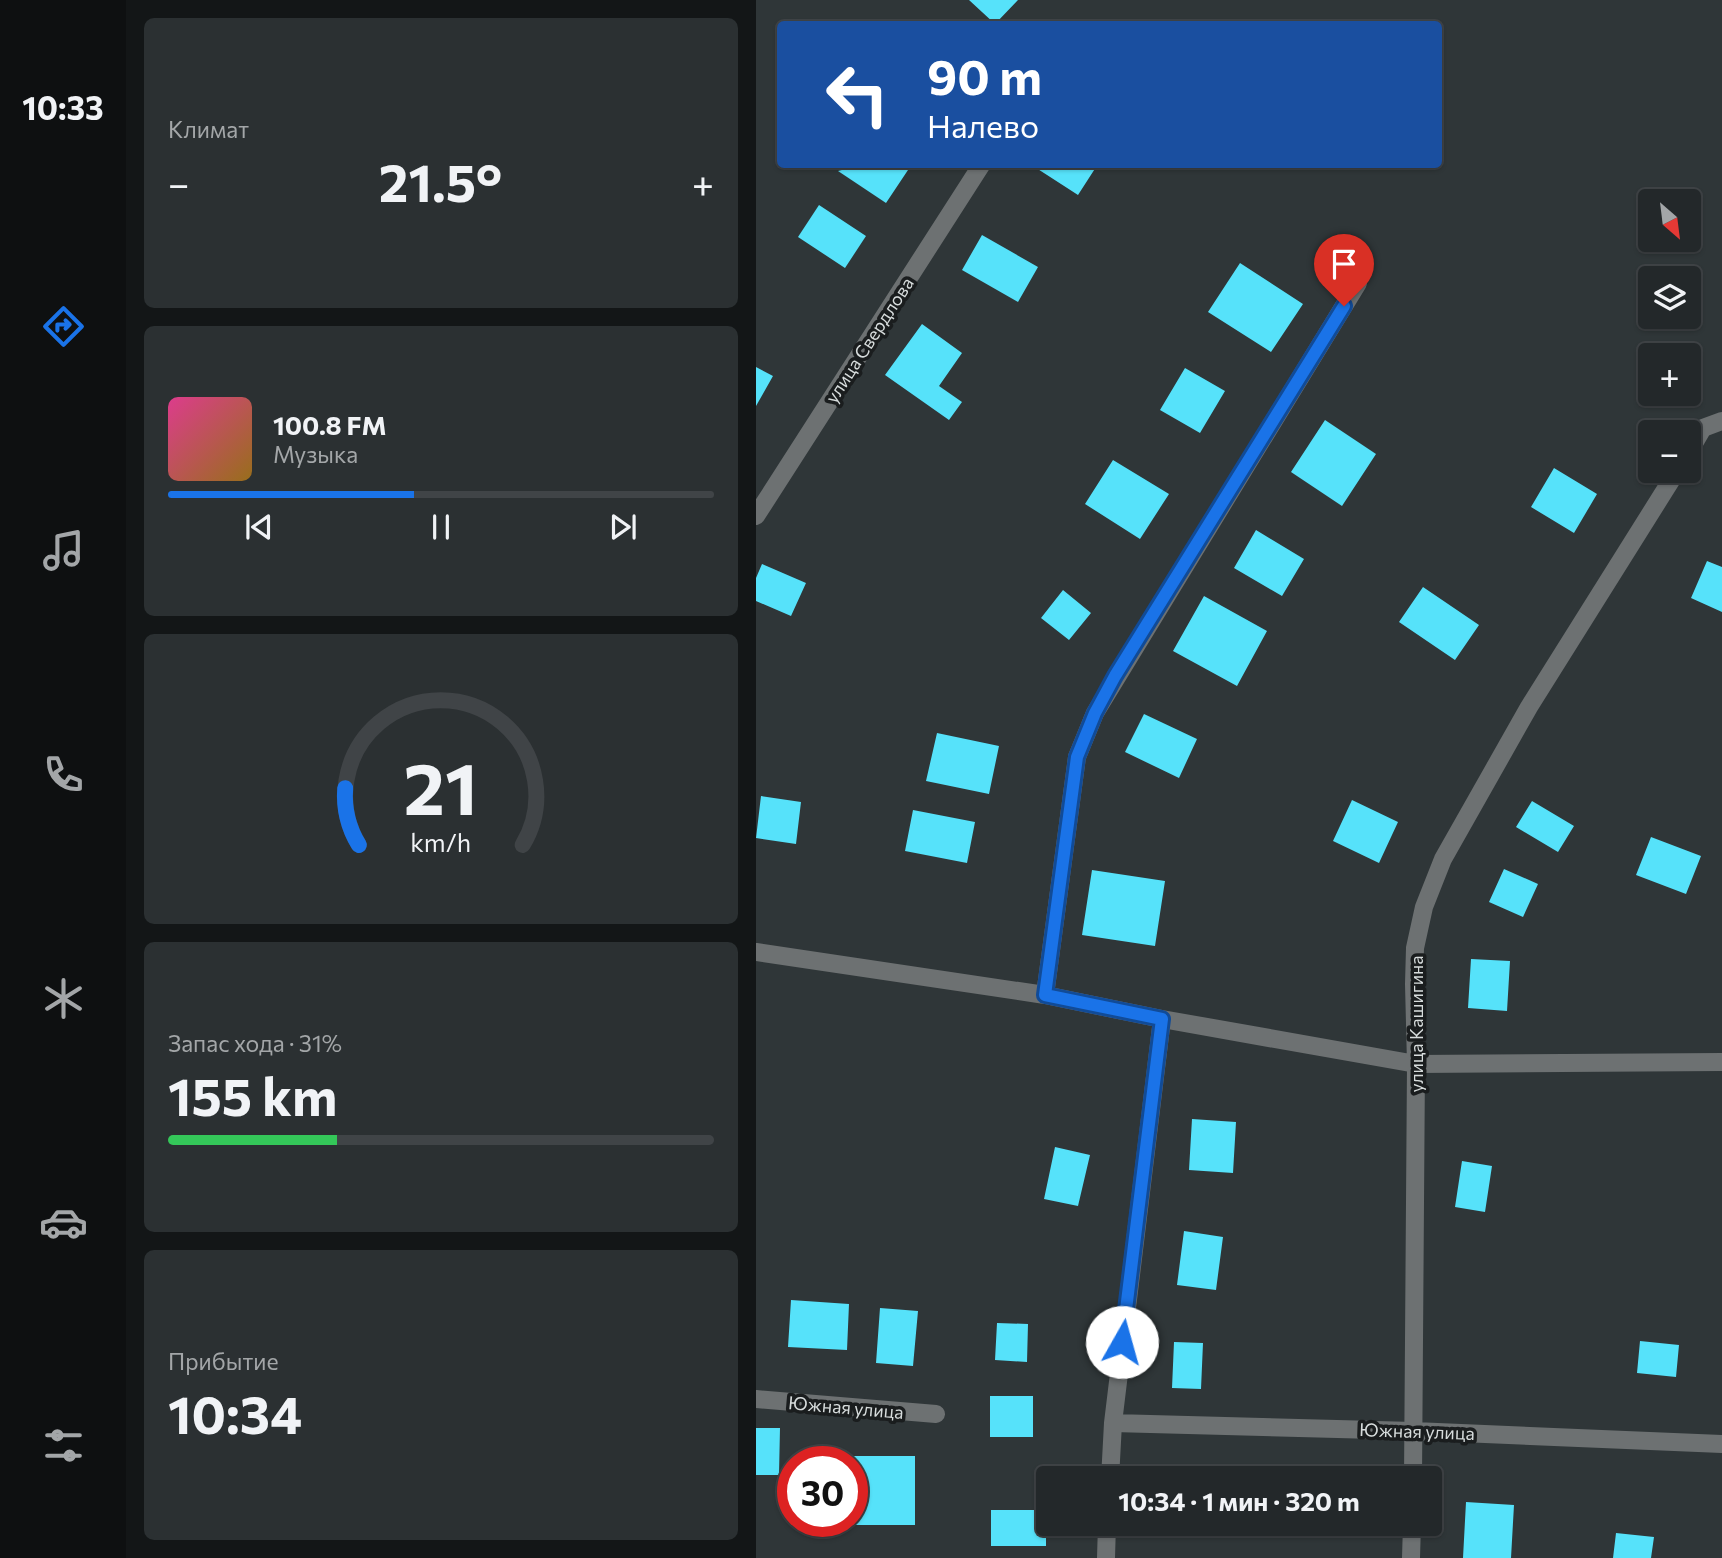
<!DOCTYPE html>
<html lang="ru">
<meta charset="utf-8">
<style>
:root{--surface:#23282a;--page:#2b3032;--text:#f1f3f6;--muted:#a3a6a8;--line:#404447;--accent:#1a73e8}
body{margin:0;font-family:Commissioner,sans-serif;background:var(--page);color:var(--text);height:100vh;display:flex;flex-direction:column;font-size:26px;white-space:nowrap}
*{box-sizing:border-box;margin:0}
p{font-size:23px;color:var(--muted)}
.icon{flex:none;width:38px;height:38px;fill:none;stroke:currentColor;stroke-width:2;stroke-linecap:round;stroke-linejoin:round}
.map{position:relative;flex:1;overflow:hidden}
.side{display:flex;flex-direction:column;gap:18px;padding:18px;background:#131617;width:630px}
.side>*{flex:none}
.hud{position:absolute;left:21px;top:21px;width:665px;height:147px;border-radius:7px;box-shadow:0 2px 5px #0004,0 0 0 2px var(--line);background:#1a4fa0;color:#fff;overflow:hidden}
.needle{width:46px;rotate:152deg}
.fabs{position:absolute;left:882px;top:189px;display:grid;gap:14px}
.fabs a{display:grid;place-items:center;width:63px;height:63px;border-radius:7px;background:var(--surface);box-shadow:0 2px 5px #0004,0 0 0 2px var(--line);font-size:35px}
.speed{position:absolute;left:21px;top:1446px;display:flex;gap:14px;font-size:35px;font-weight:700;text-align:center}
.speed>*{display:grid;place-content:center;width:91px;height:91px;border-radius:50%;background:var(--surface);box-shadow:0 2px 5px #0004,0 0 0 2px var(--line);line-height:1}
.speed .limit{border:10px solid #d22;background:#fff;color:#111}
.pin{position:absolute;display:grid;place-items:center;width:60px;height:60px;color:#fff;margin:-72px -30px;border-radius:50% 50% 50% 0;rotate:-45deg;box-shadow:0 0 7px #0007}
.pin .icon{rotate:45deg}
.me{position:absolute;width:77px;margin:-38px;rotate:7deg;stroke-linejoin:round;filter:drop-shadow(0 0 5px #0008)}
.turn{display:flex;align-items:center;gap:24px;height:147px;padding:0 35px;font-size:32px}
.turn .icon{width:91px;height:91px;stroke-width:2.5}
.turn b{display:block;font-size:49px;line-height:60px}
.big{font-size:52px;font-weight:700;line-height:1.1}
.side .card{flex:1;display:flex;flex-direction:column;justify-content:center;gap:10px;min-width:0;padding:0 24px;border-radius:10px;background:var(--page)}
.side .dial{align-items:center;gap:0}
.dial svg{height:182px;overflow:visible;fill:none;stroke:var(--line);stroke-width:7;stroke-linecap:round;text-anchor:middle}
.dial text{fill:var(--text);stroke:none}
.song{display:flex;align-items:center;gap:21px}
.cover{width:84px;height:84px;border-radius:10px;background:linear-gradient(135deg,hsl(330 70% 55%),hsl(40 70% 35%))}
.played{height:7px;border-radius:4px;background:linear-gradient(90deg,var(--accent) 45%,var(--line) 45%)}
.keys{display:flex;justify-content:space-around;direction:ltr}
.heat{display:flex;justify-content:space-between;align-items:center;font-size:38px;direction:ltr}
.charge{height:10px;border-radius:5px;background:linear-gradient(90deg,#34c759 31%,var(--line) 0)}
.trip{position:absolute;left:280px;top:1466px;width:406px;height:70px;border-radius:7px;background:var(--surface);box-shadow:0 2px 5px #0004,0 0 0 2px var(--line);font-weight:700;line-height:70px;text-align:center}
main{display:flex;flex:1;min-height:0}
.menu{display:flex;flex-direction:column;width:126px;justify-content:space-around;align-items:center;background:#0e1011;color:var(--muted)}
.menu .icon{width:49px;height:49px}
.menu .active{color:var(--accent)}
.menu b{font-size:32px;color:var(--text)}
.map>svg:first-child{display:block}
</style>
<main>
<nav class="menu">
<b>10:33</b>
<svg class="icon active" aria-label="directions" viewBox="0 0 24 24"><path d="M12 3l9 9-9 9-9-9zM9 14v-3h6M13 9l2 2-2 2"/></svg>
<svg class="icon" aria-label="music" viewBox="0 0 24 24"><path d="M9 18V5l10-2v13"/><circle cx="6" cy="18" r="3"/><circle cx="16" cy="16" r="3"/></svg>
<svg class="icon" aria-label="phone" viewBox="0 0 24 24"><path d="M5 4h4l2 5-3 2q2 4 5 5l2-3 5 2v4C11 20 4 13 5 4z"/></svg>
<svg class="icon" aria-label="climate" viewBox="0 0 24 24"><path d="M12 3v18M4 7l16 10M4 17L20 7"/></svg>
<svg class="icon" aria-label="car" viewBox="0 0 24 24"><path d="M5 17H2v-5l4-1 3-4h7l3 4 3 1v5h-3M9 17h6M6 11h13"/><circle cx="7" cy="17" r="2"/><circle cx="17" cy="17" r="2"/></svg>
<svg class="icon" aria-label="filters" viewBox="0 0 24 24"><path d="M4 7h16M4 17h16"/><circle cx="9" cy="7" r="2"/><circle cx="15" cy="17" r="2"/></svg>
</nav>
<section class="side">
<div class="card"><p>Климат</p>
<div class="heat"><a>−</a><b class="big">21.5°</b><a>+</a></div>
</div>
<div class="card">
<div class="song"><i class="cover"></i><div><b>100.8 FM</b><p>Музыка</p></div></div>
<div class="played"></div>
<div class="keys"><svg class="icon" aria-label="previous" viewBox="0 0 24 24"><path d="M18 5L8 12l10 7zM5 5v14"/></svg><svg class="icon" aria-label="pause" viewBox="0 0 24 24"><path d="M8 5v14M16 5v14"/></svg><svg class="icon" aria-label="next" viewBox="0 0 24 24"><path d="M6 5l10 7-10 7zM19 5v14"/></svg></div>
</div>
<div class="card dial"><svg viewBox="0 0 100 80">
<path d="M14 69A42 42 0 1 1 86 69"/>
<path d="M14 69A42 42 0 0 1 8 44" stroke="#1a73e8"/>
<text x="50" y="56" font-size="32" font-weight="700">21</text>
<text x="50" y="72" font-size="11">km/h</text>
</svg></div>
<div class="card"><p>Запас хода · 31%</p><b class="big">155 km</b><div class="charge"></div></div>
<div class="card"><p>Прибытие</p><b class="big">10:34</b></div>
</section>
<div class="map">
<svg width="966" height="1558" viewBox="0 0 966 1558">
<rect width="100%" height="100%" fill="#2f3638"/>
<!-- building -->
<path fill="#56e2fa" d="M 213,0 L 262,0 L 239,24 Z
M 109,164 L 156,164 L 130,203 L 82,171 Z
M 274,164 L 342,164 L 322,195 Z
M 63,205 L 110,236 L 89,268 L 42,237 Z
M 226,235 L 282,267 L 262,302 L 206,270 Z
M 484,263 L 547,304 L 515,352 L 452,312 Z
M 166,324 L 206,353 L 183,386 L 206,402 L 193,420 L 129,375 Z
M 0,367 L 17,376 L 0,406 Z
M 429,368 L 469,391 L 444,433 L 404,410 Z
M 569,420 L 620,454 L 586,506 L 535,472 Z
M 357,460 L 413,494 L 384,539 L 329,504 Z
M 798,468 L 841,494 L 818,533 L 775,507 Z
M 500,530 L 548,559 L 526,596 L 478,568 Z
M 951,561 L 966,567 L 966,612 L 935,598 Z
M 6,564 L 50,583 L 35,616 L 0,601 L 0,578 Z
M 667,587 L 723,625 L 699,660 L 643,622 Z
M 307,590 L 335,613 L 313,640 L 285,618 Z
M 448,596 L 511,631 L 481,686 L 417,651 Z
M 388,714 L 441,739 L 423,778 L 369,752 Z
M 181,733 L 243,746 L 233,794 L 170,781 Z
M 5,796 L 45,802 L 40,844 L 0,838 Z
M 596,800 L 642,822 L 623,863 L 577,841 Z
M 776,801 L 818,826 L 802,852 L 760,827 Z
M 157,810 L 219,822 L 211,863 L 149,851 Z
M 895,837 L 945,856 L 930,894 L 880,875 Z
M 748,869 L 782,884 L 767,917 L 733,902 Z
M 336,870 L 409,881 L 399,946 L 326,935 Z
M 715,959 L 754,961 L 751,1011 L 712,1008 Z
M 436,1119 L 480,1122 L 477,1173 L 433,1170 Z
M 299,1147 L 334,1155 L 322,1206 L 288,1199 Z
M 706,1161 L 736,1166 L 729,1212 L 699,1207 Z
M 428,1231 L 467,1237 L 460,1290 L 421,1285 Z
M 35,1300 L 93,1304 L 91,1350 L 32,1347 Z
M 124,1308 L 162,1311 L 157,1366 L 120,1363 Z
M 241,1323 L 272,1324 L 271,1362 L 239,1360 Z
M 884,1341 L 923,1345 L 920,1377 L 881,1373 Z
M 418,1342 L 447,1343 L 445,1389 L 416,1388 Z
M 234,1396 L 277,1396 L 277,1437 L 234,1437 Z
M 0,1428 L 24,1428 L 23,1475 L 0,1475 Z
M 92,1456 L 159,1456 L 159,1525 L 92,1525 L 92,1521 L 96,1521 L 96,1461 L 92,1461 Z
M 710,1502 L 758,1505 L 755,1558 L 707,1558 Z
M 235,1510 L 290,1510 L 290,1546 L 235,1546 Z
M 860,1533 L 898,1537 L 895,1558 L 857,1558 Z"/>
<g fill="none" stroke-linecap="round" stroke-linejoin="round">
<!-- minor -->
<path stroke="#6d7172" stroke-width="18" d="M 933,452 L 947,428 L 966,421
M 0,516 L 226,164
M 0,952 L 289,995 L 406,1019 L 660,1064 L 966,1062
M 289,995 L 321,757 L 339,713 L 602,283
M 0,1399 L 180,1414
M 357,1423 L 658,1431 L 966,1444
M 354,1479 L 357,1423 L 406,1019
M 657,1479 L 660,1064 L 658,984 L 659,948 L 668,907 L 687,859 L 773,707 L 921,471
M 350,1558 L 351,1524
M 655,1558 L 656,1524"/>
</g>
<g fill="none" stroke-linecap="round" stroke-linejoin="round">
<defs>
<path id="route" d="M 366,1342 L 406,1019 L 289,995 L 321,757 L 339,713 L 359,676 L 588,306"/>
</defs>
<!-- route casing -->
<use href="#route" stroke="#114b97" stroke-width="18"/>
<!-- route -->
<use href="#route" stroke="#1a73e8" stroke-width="12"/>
</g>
<g text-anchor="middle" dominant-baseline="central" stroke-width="7" stroke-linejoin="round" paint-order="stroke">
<!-- street labels -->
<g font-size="18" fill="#d7dcdc" stroke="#1a1d1e">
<text transform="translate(113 340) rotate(-57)">улица Свердлова</text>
<text transform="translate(660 1024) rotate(-90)">улица Кашигина</text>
<text transform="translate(90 1407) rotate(5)">Южная улица</text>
<text transform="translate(661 1431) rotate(2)">Южная улица</text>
</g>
</g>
</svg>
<div class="fabs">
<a><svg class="needle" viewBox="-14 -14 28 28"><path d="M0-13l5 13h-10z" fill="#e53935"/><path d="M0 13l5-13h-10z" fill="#a3a6a8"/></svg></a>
<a><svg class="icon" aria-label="layers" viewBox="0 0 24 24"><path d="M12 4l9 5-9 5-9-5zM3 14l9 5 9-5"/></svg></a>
<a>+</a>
<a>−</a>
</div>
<div class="speed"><div class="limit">30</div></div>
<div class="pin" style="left:588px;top:306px;background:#d93025"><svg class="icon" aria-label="arrive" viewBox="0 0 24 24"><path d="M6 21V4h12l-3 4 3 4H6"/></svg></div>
<svg class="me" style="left:366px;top:1342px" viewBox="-20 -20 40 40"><circle r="19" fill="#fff"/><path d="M0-13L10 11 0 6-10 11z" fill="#1a73e8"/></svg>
<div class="trip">10:34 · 1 мин · 320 m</div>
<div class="hud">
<div class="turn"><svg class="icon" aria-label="left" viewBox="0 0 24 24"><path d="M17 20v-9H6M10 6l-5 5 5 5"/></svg><div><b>90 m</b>Налево</div></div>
</div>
</div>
</main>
